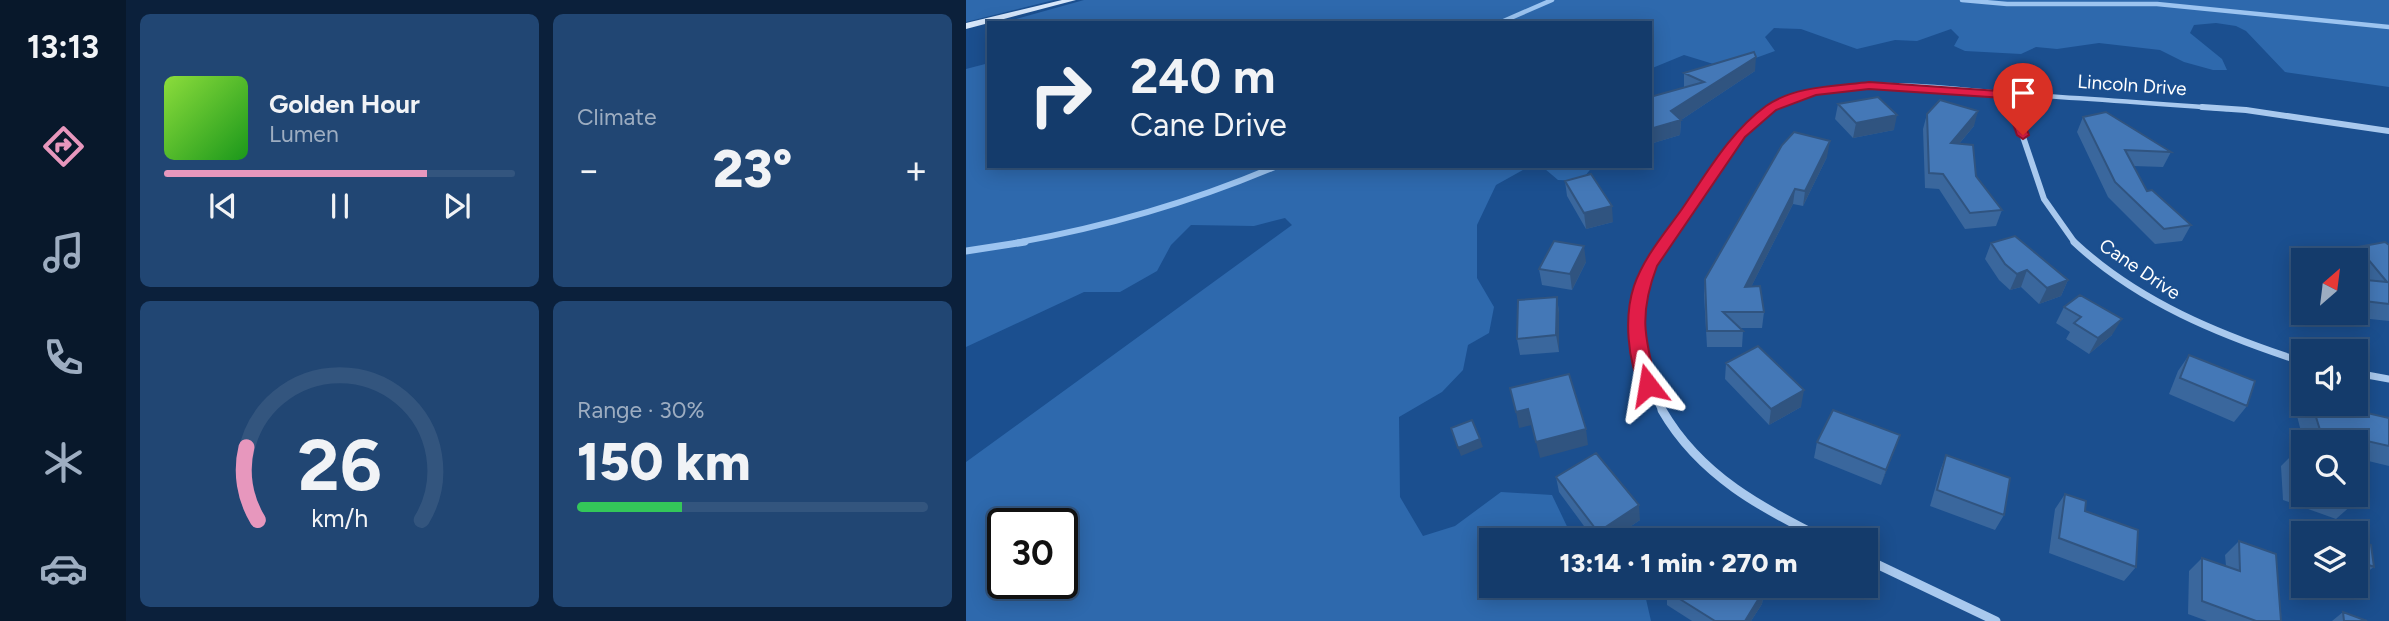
<!DOCTYPE html>
<meta charset="utf-8">
<style>
:root{--surface:#143b6b;--page:#214673;--text:#f1f3f6;--muted:#9dadc1;--line:#33557e;--accent:#e797bd}
body{margin:0;font-family:Figtree,sans-serif;background:var(--page);color:var(--text);height:100vh;display:flex;flex-direction:column;font-size:26px;white-space:nowrap}
*{box-sizing:border-box;margin:0}
p{font-size:23px;color:var(--muted)}
.icon{flex:none;width:38px;height:38px;fill:none;stroke:currentColor;stroke-width:2;stroke-linecap:round;stroke-linejoin:round}
.map{position:relative;flex:1;overflow:hidden}
.drawer{display:flex;flex-direction:column;gap:14px;padding:14px;background:#0b203b;width:840px}
.drawer>*{flex:none}
.top-card{position:absolute;left:21px;top:21px;width:665px;height:147px;border-radius:0px;box-shadow:0 4px 18px #0003,0 0 0 2px var(--line);background:#143b6b;color:var(--text);overflow:hidden}
.needle{width:46px;rotate:28deg}
.tools{position:absolute;left:1325px;top:248px;display:grid;gap:14px}
.tools a{display:grid;place-items:center;width:77px;height:77px;border-radius:0px;background:var(--surface);box-shadow:0 4px 18px #0003,0 0 0 2px var(--line);font-size:35px}
.speed{position:absolute;left:21px;top:508px;display:flex;gap:14px;font-size:35px;font-weight:700;text-align:center}
.speed>*{display:grid;place-content:center;width:91px;height:91px;border-radius:50%;background:var(--surface);box-shadow:0 4px 18px #0003,0 0 0 2px var(--line);line-height:1}
.speed .limit{border:4px solid #111;border-radius:10px;background:#fff;color:#111}
.pin{position:absolute;display:grid;place-items:center;width:60px;height:60px;color:#fff;margin:-72px -30px;border-radius:50% 50% 50% 0;rotate:-45deg;box-shadow:0 0 7px #0007}
.pin .icon{rotate:45deg}
.me{position:absolute;width:77px;margin:-38px;rotate:346deg;stroke-linejoin:round;filter:drop-shadow(0 0 5px #0008)}
.turn{display:flex;align-items:center;gap:24px;height:147px;padding:0 28px;font-size:32px}
.turn .icon{width:91px;height:91px;stroke-width:2.5}
.turn b{display:block;font-size:49px;line-height:60px}
.big{font-size:52px;font-weight:800;line-height:1.1}
.drawer .card{flex:1;display:flex;flex-direction:column;justify-content:center;gap:10px;min-width:0;padding:0 24px;border-radius:10px;background:var(--page)}
.drawer .dial{align-items:center;gap:0}
.dial svg{height:182px;overflow:visible;fill:none;stroke:var(--line);stroke-width:7;stroke-linecap:round;text-anchor:middle}
.dial text{fill:var(--text);stroke:none}
.song{display:flex;align-items:center;gap:21px}
.cover{width:84px;height:84px;border-radius:10px;background:linear-gradient(135deg,hsl(90 70% 55%),hsl(120 70% 35%))}
.played{height:7px;border-radius:4px;background:linear-gradient(90deg,var(--accent) 75%,var(--line) 75%)}
.keys{display:flex;justify-content:space-around;direction:ltr}
.heat{display:flex;justify-content:space-between;align-items:center;font-size:38px;direction:ltr}
.charge{height:10px;border-radius:5px;background:linear-gradient(90deg,#34c759 30%,var(--line) 0)}
.drawer .tiles{flex:1;display:grid;gap:14px;grid-template-columns:repeat(2,1fr)}
.trip{position:absolute;left:513px;top:528px;width:399px;height:70px;border-radius:0px;background:var(--surface);box-shadow:0 4px 18px #0003,0 0 0 2px var(--line);font-weight:800;line-height:70px;text-align:center}
main{display:flex;flex:1;min-height:0}
.dock{display:flex;flex-direction:column;width:126px;justify-content:space-around;align-items:center;background:#08182b;color:var(--muted)}
.dock .icon{width:49px;height:49px}
.dock .active{color:var(--accent)}
.dock b{font-size:32px;color:var(--text)}
.map>svg:first-child{display:block}
</style>
<main>
<nav class="dock">
<b>13:13</b>
<svg class="icon active" aria-label="directions" viewBox="0 0 24 24"><path d="M12 3l9 9-9 9-9-9zM9 14v-3h6M13 9l2 2-2 2"/></svg>
<svg class="icon" aria-label="music" viewBox="0 0 24 24"><path d="M9 18V5l10-2v13"/><circle cx="6" cy="18" r="3"/><circle cx="16" cy="16" r="3"/></svg>
<svg class="icon" aria-label="phone" viewBox="0 0 24 24"><path d="M5 4h4l2 5-3 2q2 4 5 5l2-3 5 2v4C11 20 4 13 5 4z"/></svg>
<svg class="icon" aria-label="climate" viewBox="0 0 24 24"><path d="M12 3v18M4 7l16 10M4 17L20 7"/></svg>
<svg class="icon" aria-label="car" viewBox="0 0 24 24"><path d="M5 17H2v-5l4-1 3-4h7l3 4 3 1v5h-3M9 17h6M6 11h13"/><circle cx="7" cy="17" r="2"/><circle cx="17" cy="17" r="2"/></svg>
</nav>
<section class="drawer">
<div class="tiles">
<div class="card">
<div class="song"><i class="cover"></i><div><b>Golden Hour</b><p>Lumen</p></div></div>
<div class="played"></div>
<div class="keys"><svg class="icon" aria-label="previous" viewBox="0 0 24 24"><path d="M18 5L8 12l10 7zM5 5v14"/></svg><svg class="icon" aria-label="pause" viewBox="0 0 24 24"><path d="M8 5v14M16 5v14"/></svg><svg class="icon" aria-label="next" viewBox="0 0 24 24"><path d="M6 5l10 7-10 7zM19 5v14"/></svg></div>
</div>
<div class="card"><p>Climate</p>
<div class="heat"><a>−</a><b class="big">23°</b><a>+</a></div>
</div>
<div class="card dial"><svg viewBox="0 0 100 80">
<path d="M14 69A42 42 0 1 1 86 69"/>
<path d="M14 69A42 42 0 0 1 9 37" stroke="#e797bd"/>
<text x="50" y="56" font-size="32" font-weight="700">26</text>
<text x="50" y="72" font-size="11">km/h</text>
</svg></div>
<div class="card"><p>Range · 30%</p><b class="big">150 km</b><div class="charge"></div></div>
</div>
</section>
<div class="map">
<svg width="1423" height="621" viewBox="0 0 1423 621">
<rect width="100%" height="100%" fill="#1b4f8f"/>
<!-- green -->
<path fill="#2e69ad" fill-rule="evenodd" d="M 0,0 L 88,0 L 0,22 Z
M 118,0 L 1423,0 L 1423,87 L 1319,72 L 1280,31 L 1270,26 L 1250,23 L 1228,25 L 1224,33 L 1256,59 L 1261,70 L 1247,70 L 1218,62 L 1194,50 L 1133,43 L 1091,49 L 1070,47 L 1055,54 L 999,51 L 988,46 L 993,37 L 985,29 L 951,41 L 929,40 L 891,49 L 835,29 L 808,28 L 799,37 L 809,51 L 773,64 L 754,66 L 718,55 L 684,69 L 684,23 L 36,23 Z
M 23,63 L 23,166 L 564,166 L 530,185 L 511,225 L 511,278 L 528,307 L 523,333 L 502,345 L 497,370 L 476,392 L 433,417 L 434,497 L 457,536 L 489,526 L 535,492 L 586,495 L 608,541 L 525,541 L 525,586 L 677,586 L 685,621 L 0,621 L 0,462 L 326,225 L 319,218 L 288,226 L 225,225 L 205,245 L 191,271 L 154,292 L 118,292 L 0,347 L 0,69 ZM 37,523 L 96,523 L 96,583 L 37,583 Z
M 567,166 L 627,166 L 615,181 L 592,180 L 579,169 Z"/>
<g fill="none" stroke-linecap="round" stroke-linejoin="round">
<!-- stream-far2 -->
<path stroke="#9cc4f0" stroke-width="4.5" d="M 996,0 L 1041,4 L 1191,4 L 1423,27
M 533,23 L 586,0"/>
<!-- stream-far1 -->
<path stroke="#9cc4f0" stroke-width="6" d="M 49,243 C 140,227 226,202 311,166"/>
<!-- stream -->
<path stroke="#9cc4f0" stroke-width="7" d="M 0,251 L 59,242"/>
<!-- street-far3 -->
<path stroke="#a9c9ee" stroke-width="4.5" d="M 1043,95 L 1047,109
M 804,109 C 866,69 988,90 1060,95 C 1127,99 1194,104 1261,109"/>
<!-- street-far2 -->
<path stroke="#a9c9ee" stroke-width="6" d="M 1047,107 L 1078,199 L 1109,243
M 1236,107 L 1280,110 L 1423,131
M 698,243 C 730,195 760,143 806,107"/>
<!-- street-far1 -->
<path stroke="#a9c9ee" stroke-width="7" d="M 1108,242 C 1172,302 1254,335 1337,362
M 1390,373 L 1423,379
M 697,412 C 662,350 661,301 699,242"/>
<!-- street -->
<path stroke="#a9c9ee" stroke-width="9" d="M 696,410 C 734,476 797,509 862,541
M 900,559 L 1030,621"/>
<!-- secondary -->
<path fill="#d6e6fa" fill-rule="evenodd" d="M 96,0 L 110,0 L 0,29 L 0,23 Z"/>
</g>
<!-- wall -->
<path fill="#3a679d" d="M 789,71 L 715,120 L 714,135 L 684,144 L 719,88 L 718,87 L 718,73 Z
M 872,104 L 928,130 L 887,138 L 869,119 Z
M 961,114 L 1008,126 L 993,144 L 1010,176 L 1036,210 L 1030,226 L 999,229 L 973,189 L 959,188 L 957,129 Z
M 1117,117 L 1205,152 L 1197,167 L 1167,166 L 1181,191 L 1225,225 L 1216,241 L 1189,244 L 1142,197 L 1111,132 Z
M 861,157 L 837,206 L 827,204 L 785,287 L 798,312 L 796,328 L 774,328 L 777,331 L 776,347 L 741,347 L 738,295 L 739,279 Z
M 599,181 L 647,222 L 620,229 L 601,196 Z
M 1025,243 L 1102,280 L 1095,296 L 1073,304 L 1055,287 L 1044,290 L 1033,280 L 1019,259 Z
M 1423,245 L 1423,321 L 1376,316 L 1375,313 L 1390,313 L 1390,279 L 1394,280 L 1390,274 L 1390,261 L 1382,261 L 1392,247 Z
M 620,262 L 606,290 L 576,285 L 573,269 Z
M 1337,280 L 1337,301 L 1330,290 Z
M 591,297 L 593,313 L 593,352 L 554,355 L 551,339 Z
M 1098,307 L 1146,335 L 1123,354 L 1100,339 L 1104,332 L 1090,323 Z
M 1223,355 L 1281,406 L 1268,422 L 1203,394 L 1212,371 Z
M 760,363 L 835,407 L 803,425 L 759,379 Z
M 1342,404 L 1362,404 L 1423,418 L 1423,466 L 1390,458 L 1390,443 L 1338,443 L 1331,416 Z
M 851,442 L 928,451 L 915,485 L 848,458 Z
M 1330,451 L 1337,453 L 1337,495 L 1386,495 L 1387,504 L 1370,519 L 1317,500 L 1315,466 Z
M 980,455 L 1038,515 L 1029,530 L 964,506 L 974,471 Z
M 590,477 L 674,520 L 643,541 L 629,541 L 593,492 Z
M 1099,494 L 1119,511 L 1170,567 L 1158,581 L 1083,553 L 1089,509 Z
M 1390,540 L 1408,567 L 1398,574 L 1390,571 Z
M 1273,541 L 1315,621 L 1241,621 L 1222,614 L 1223,571 L 1236,558 L 1260,566 L 1259,555 Z
M 798,590 L 796,604 L 785,621 L 726,621 L 701,605 L 701,591 Z
M 1377,612 L 1401,621 L 1366,621 Z"/>
<!-- shaded-wall -->
<path fill="#305480" d="M 790,57 L 789,71 L 715,120 L 714,135 L 684,144 L 684,129 L 705,111 Z
M 1012,111 L 1008,126 L 981,158 L 985,143 Z
M 931,115 L 928,130 L 887,138 L 890,123 Z
M 864,141 L 861,157 L 837,206 L 839,191 Z
M 829,189 L 827,204 L 777,303 L 779,287 Z
M 646,206 L 647,222 L 620,229 L 618,213 Z
M 618,246 L 620,262 L 606,290 L 604,274 Z
M 1061,270 L 1055,287 L 1044,290 L 1051,274 Z
M 1102,280 L 1095,296 L 1073,304 L 1081,288 Z
M 591,297 L 593,313 L 593,352 L 590,335 Z
M 1156,319 L 1146,335 L 1123,354 L 1132,338 Z
M 838,390 L 835,407 L 803,425 L 805,409 Z
M 562,409 L 566,425 L 553,428 L 550,412 Z
M 620,429 L 622,445 L 574,458 L 570,442 Z
M 934,435 L 928,451 L 915,485 L 920,470 Z
M 514,439 L 517,447 L 495,456 L 492,448 Z
M 673,505 L 674,520 L 643,541 L 633,541 L 632,532 Z
M 798,590 L 796,604 L 785,621 L 779,621 Z"/>
<!-- building -->
<path fill="#4478b7" stroke="#305480" stroke-width="2" d="M 788,52 L 790,57 L 705,111 L 715,120 L 684,129 L 684,97 L 738,82 L 718,73 Z
M 912,97 L 931,115 L 890,123 L 872,104 Z
M 974,100 L 1012,111 L 985,143 L 1007,145 L 1010,176 L 1036,210 L 1004,213 L 977,174 L 963,173 L 961,114 Z
M 1140,112 L 1205,152 L 1159,150 L 1181,191 L 1186,190 L 1225,225 L 1198,229 L 1149,182 L 1117,117 Z
M 828,132 L 864,141 L 839,191 L 829,189 L 779,287 L 794,286 L 798,312 L 757,312 L 777,331 L 741,331 L 739,279 L 816,145 Z
M 625,174 L 646,206 L 618,213 L 599,181 Z
M 1049,236 L 1102,280 L 1081,288 L 1061,270 L 1051,274 L 1039,264 L 1025,243 Z
M 588,241 L 618,246 L 604,274 L 573,269 Z
M 1419,242 L 1423,245 L 1423,304 L 1390,300 L 1390,279 L 1421,282 L 1392,247 Z
M 1114,295 L 1156,319 L 1132,338 L 1108,323 L 1115,317 L 1098,307 Z
M 591,297 L 590,335 L 551,339 L 552,300 Z
M 792,346 L 838,390 L 805,409 L 760,363 Z
M 1223,355 L 1289,381 L 1281,406 L 1214,378 Z
M 603,374 L 620,429 L 570,442 L 562,409 L 550,412 L 544,388 Z
M 1346,404 L 1362,404 L 1423,418 L 1423,446 L 1379,436 L 1380,443 L 1358,443 Z
M 867,410 L 934,435 L 920,470 L 851,442 Z
M 506,420 L 514,439 L 492,448 L 485,428 Z
M 1330,451 L 1337,453 L 1337,487 L 1332,485 Z
M 630,453 L 673,505 L 632,532 L 590,477 Z
M 980,455 L 1044,478 L 1038,515 L 971,490 Z
M 1099,494 L 1120,501 L 1119,511 L 1172,530 L 1170,567 L 1093,538 Z
M 1362,495 L 1386,495 L 1387,504 Z
M 1390,540 L 1405,545 L 1408,567 L 1390,560 Z
M 1273,541 L 1310,554 L 1315,621 L 1290,621 L 1236,601 L 1236,558 L 1274,571 Z
M 704,586 L 792,586 L 798,590 L 779,621 L 749,621 L 701,591 Z
M 1377,612 L 1401,621 L 1378,621 Z"/>
<!-- route -->
<path fill="#e11d48" stroke="#92132f" stroke-width="2" d="M 903,82 L 1047,92 L 1063,135 L 1057,139 L 1051,135 L 1038,98 L 903,89 L 850,95 L 810,110 L 779,137 L 691,266 C 673,313 678,337 691,385 L 689,390 L 676,390 C 661,361 658,316 668,286 C 678,257 699,233 716,209 C 741,173 764,132 800,106 C 828,86 870,86 903,82 Z"/>
<g text-anchor="middle" dominant-baseline="central" stroke-width="5" stroke-linejoin="round" paint-order="stroke">
<!-- street labels -->
<g font-size="19" fill="#fff" stroke="#1b4f8f">
<text transform="translate(1166 85) rotate(4)">Lincoln Drive</text>
<text transform="translate(1174 269) rotate(34)">Cane Drive</text>
</g>
</g>
</svg>
<div class="tools">
<a><svg class="needle" viewBox="-14 -14 28 28"><path d="M0-13l5 13h-10z" fill="#e53935"/><path d="M0 13l5-13h-10z" fill="#9dadc1"/></svg></a>
<a><svg class="icon" aria-label="sound" viewBox="0 0 24 24"><path d="M4 9h4l5-4v14l-5-4H4zM17 9q2 3 0 6"/></svg></a>
<a><svg class="icon" aria-label="search" viewBox="0 0 24 24"><circle cx="10" cy="10" r="6"/><path d="M15 15l6 6"/></svg></a>
<a><svg class="icon" aria-label="layers" viewBox="0 0 24 24"><path d="M12 4l9 5-9 5-9-5zM3 14l9 5 9-5"/></svg></a>
</div>
<div class="speed"><div class="limit">30</div></div>
<div class="pin" style="left:1057px;top:135px;background:#d93025"><svg class="icon" aria-label="arrive" viewBox="0 0 24 24"><path d="M6 21V4h12l-3 4 3 4H6"/></svg></div>
<svg class="me" style="left:682px;top:385px" viewBox="-20 -20 40 40"><path d="M0-17L14 15 0 8-14 15z" fill="#e11d48" stroke="#fff" stroke-width="4"/></svg>
<div class="trip">13:14 · 1 min · 270 m</div>
<div class="top-card">
<div class="turn"><svg class="icon" aria-label="right" viewBox="0 0 24 24"><path d="M7 20v-9h11M14 6l5 5-5 5"/></svg><div><b>240 m</b>Cane Drive</div></div>
</div>
</div>
</main>
